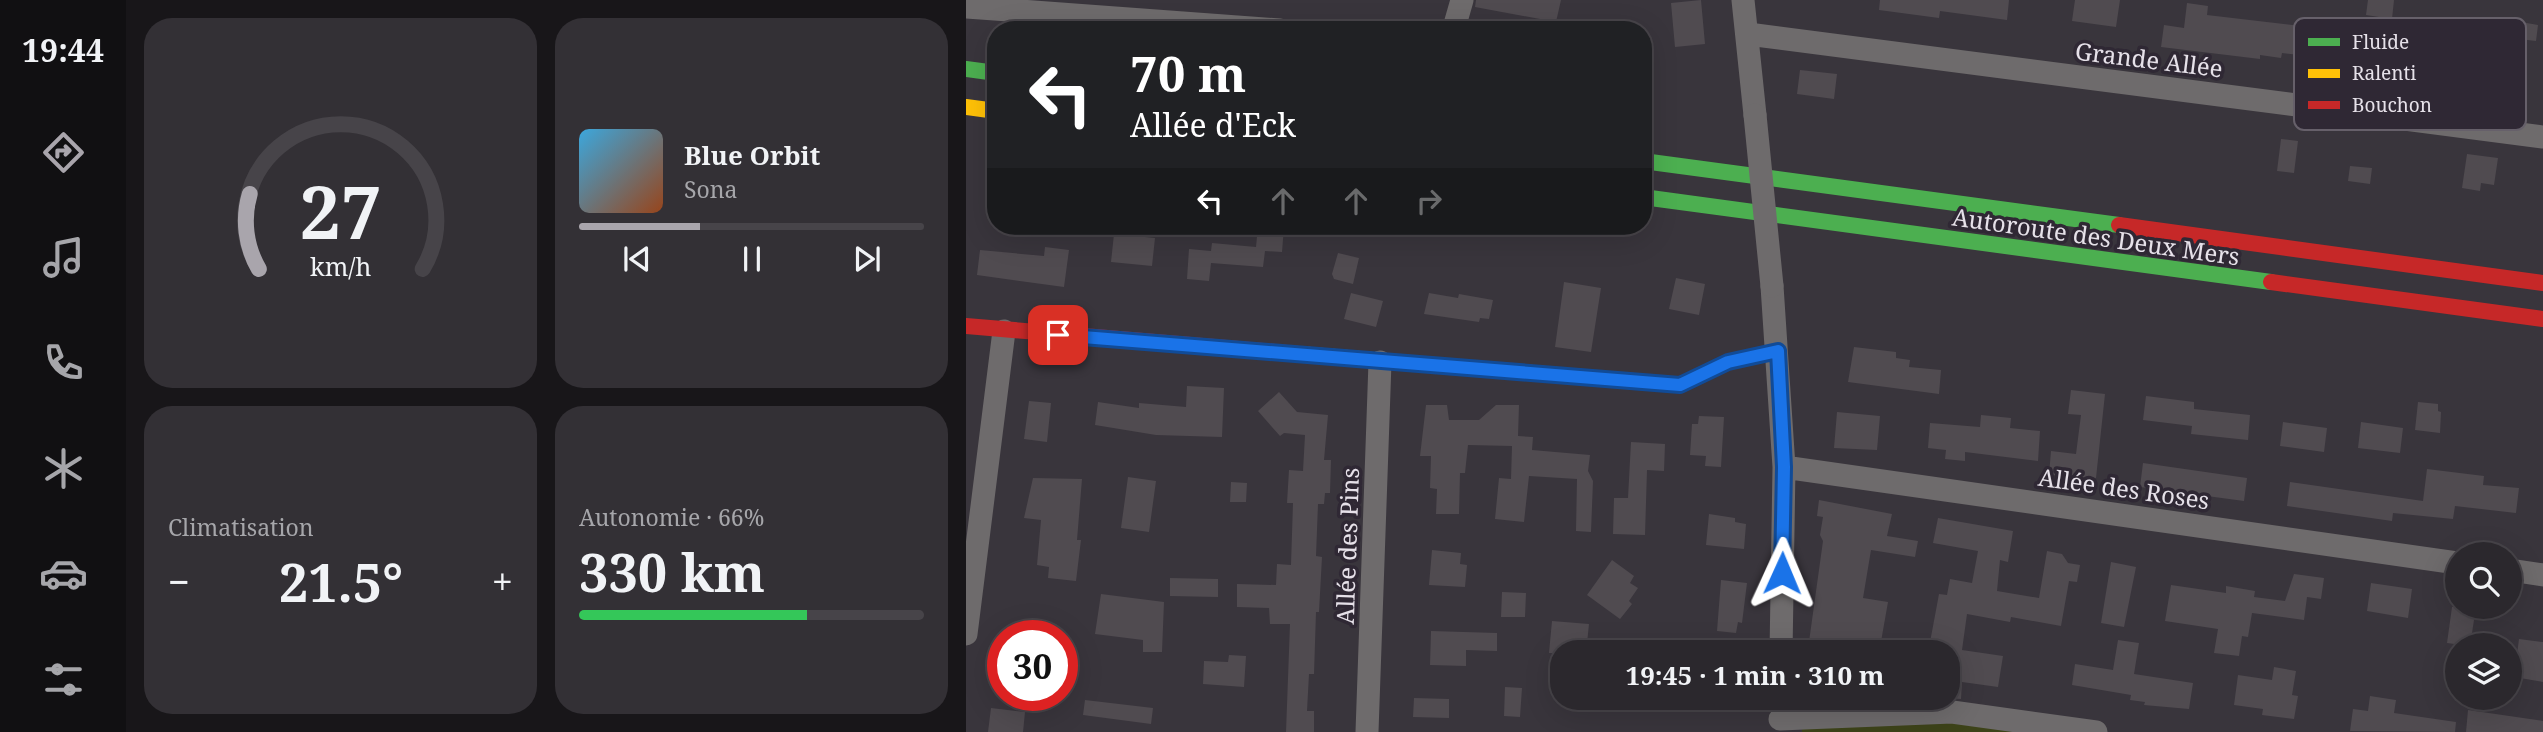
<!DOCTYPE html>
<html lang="fr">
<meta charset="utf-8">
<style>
:root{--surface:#2b282d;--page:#333035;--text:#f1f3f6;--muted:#a6a6aa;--line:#474449;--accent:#a9a5ac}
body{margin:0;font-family:"Noto Serif",serif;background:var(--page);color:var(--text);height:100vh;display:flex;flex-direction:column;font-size:26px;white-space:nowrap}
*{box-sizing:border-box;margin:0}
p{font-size:23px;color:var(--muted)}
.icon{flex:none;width:38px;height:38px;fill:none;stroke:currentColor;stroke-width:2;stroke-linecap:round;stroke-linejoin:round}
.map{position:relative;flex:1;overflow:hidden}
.sheet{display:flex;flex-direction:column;gap:18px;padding:18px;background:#181619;width:840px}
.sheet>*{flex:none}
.top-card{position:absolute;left:21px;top:21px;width:665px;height:214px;border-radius:28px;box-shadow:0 7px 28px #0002,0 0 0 2px var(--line);background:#202124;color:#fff;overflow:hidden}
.controls{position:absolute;left:1479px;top:542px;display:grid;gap:14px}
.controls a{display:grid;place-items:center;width:77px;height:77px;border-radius:50%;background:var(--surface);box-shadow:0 7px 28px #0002,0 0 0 2px var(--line);font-size:35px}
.speed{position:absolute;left:21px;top:620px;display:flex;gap:14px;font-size:35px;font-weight:700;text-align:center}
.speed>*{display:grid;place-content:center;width:91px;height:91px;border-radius:50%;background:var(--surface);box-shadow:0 7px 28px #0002,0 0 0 2px var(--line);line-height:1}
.speed .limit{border:10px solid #d22;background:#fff;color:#111}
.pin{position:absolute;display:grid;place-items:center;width:60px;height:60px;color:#fff;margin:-30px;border-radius:14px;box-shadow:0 4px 10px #0006}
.me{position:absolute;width:77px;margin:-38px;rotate:1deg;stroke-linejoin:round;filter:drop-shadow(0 0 5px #0008)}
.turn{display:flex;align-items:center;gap:24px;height:147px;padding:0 28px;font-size:32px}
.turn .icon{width:91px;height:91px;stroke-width:2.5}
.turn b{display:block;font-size:49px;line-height:60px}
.lanes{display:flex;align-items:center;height:66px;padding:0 28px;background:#0003;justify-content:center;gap:35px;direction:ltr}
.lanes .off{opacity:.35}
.big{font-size:52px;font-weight:700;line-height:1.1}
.sheet .tile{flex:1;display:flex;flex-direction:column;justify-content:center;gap:10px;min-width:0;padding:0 24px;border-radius:28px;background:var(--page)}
.sheet .dial{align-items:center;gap:0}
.dial svg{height:182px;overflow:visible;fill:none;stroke:var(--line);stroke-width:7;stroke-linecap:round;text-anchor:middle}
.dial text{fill:var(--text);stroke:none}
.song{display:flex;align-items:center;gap:21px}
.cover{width:84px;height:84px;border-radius:10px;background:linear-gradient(135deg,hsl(200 70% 55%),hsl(20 70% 35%))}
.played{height:7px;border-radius:4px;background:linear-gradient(90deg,var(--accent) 35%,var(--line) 35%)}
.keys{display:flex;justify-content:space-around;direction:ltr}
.heat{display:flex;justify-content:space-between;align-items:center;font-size:38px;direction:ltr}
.charge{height:10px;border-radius:5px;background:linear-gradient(90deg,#34c759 66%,var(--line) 0)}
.sheet .tiles{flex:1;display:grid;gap:18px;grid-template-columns:repeat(2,1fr)}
.trip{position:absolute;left:584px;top:640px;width:410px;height:70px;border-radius:28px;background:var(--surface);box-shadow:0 7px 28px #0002,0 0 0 2px var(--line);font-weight:700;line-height:70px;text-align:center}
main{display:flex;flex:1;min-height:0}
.dock{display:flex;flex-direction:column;width:126px;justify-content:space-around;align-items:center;background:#111012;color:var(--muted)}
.dock .icon{width:49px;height:49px}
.dock .on{color:var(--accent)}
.dock b{font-size:32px;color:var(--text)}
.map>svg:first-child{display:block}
</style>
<main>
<nav class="dock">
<b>19:44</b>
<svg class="icon on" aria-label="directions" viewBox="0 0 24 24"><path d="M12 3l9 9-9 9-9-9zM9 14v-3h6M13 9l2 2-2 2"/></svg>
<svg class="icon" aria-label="music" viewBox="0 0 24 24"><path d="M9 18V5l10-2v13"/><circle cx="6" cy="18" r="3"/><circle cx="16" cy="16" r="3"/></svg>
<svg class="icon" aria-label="phone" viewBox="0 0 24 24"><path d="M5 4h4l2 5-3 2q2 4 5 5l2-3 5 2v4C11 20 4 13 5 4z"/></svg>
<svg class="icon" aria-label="climate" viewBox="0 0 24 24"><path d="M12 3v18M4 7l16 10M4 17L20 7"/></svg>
<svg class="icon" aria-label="car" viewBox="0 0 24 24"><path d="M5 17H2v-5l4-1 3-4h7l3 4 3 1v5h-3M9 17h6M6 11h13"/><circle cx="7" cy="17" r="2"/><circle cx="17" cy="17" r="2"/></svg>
<svg class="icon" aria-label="filters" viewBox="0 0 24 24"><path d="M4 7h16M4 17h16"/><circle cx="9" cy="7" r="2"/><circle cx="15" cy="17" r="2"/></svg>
</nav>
<section class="sheet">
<div class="tiles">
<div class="tile dial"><svg viewBox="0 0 100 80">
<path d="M14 69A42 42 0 1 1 86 69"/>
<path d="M14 69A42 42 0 0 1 10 36" stroke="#a9a5ac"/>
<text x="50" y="56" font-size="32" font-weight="700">27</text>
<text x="50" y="72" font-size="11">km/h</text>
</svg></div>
<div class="tile">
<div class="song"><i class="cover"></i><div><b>Blue Orbit</b><p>Sona</p></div></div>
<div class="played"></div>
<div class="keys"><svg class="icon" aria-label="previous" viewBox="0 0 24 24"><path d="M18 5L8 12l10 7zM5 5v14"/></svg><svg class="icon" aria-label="pause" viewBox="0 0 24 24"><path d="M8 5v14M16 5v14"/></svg><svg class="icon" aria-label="next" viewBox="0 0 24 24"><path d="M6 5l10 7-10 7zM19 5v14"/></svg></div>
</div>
<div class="tile"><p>Climatisation</p>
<div class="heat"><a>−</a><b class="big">21.5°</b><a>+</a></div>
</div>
<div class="tile"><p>Autonomie · 66%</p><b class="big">330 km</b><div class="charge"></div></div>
</div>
</section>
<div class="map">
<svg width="1577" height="732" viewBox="0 0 1577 732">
<rect width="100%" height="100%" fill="#39353c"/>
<!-- green -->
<path fill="#3d4319" d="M 992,718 L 1092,732 L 836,732 L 836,727 Z"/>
<!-- building -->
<path fill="#504b50" d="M 510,0 L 595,0 L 590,22 L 509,7 Z
M 735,0 L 739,44 L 709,47 L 705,3 Z
M 914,0 L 1043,0 L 1041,20 L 974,11 L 973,18 L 913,10 Z
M 1109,0 L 1154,0 L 1150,27 L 1106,21 Z
M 1402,0 L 1428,0 L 1426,19 L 1400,15 Z
M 1221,3 L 1242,6 L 1241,15 L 1343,27 L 1344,22 L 1388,28 L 1385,52 L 1363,49 L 1362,58 L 1316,53 L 1315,58 L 1294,55 L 1294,59 L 1195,47 L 1198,25 L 1218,28 Z
M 1555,22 L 1572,25 L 1570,41 L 1553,39 Z
M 834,70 L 871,74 L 868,99 L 831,94 Z
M 1315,139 L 1332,141 L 1328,173 L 1311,171 Z
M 1501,154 L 1532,158 L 1528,185 L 1515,183 L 1514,191 L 1496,188 Z
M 1384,166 L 1406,168 L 1404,184 L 1382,181 Z
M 292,226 L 318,227 L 316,252 L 299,251 L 297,267 L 245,263 L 243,281 L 221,279 L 223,249 L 245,251 L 246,243 L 290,247 Z
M 148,234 L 189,238 L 186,266 L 145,262 Z
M 79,247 L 103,250 L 98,287 L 11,275 L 14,250 L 78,256 Z
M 372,253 L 393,258 L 387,284 L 368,279 L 366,274 Z
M 710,278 L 739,284 L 733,315 L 703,309 Z
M 598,282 L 635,288 L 625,352 L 589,347 Z
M 385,293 L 417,301 L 410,327 L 378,319 Z
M 463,293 L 492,298 L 493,294 L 527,300 L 523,319 L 514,318 L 513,322 L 458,314 Z
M 888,347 L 930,352 L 930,358 L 944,360 L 943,367 L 975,370 L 973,394 L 882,382 Z
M 221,386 L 258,388 L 256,437 L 190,435 L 129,425 L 132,402 L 173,408 L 173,403 L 220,407 Z
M 1105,390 L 1139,394 L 1130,478 L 1083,475 L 1085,451 L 1110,454 L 1115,415 L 1102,414 Z
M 313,392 L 331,412 L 362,415 L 358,460 L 365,460 L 364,493 L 359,493 L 358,504 L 352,504 L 350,556 L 356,557 L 353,612 L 350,612 L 348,674 L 343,674 L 341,711 L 348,711 L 348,732 L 320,732 L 324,624 L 304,624 L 303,608 L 271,607 L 271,584 L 310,585 L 311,564 L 325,565 L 327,503 L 321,503 L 323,470 L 337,471 L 339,435 L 318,433 L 314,436 L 292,411 Z
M 1180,396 L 1228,402 L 1228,409 L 1284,415 L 1282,440 L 1225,434 L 1226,426 L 1177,420 Z
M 63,401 L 85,403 L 81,442 L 58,439 Z
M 1452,402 L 1472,404 L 1472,411 L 1475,412 L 1474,433 L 1449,430 Z
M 460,405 L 481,405 L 483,420 L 513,420 L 530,405 L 553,405 L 552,436 L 567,437 L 566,450 L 624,455 L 622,471 L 627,481 L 625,532 L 610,531 L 611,479 L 563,476 L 558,522 L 529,519 L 533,478 L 545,479 L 546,446 L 502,445 L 499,473 L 494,473 L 493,514 L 470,514 L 471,489 L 464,488 L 465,456 L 454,456 Z
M 871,412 L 914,416 L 911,450 L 868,448 Z
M 1015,415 L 1045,418 L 1044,428 L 1074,431 L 1072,461 L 999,452 L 999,461 L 979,459 L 980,450 L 962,448 L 964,423 L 1014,427 Z
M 733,416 L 758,417 L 755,467 L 739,466 L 740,456 L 724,455 L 726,424 L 732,424 Z
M 1317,422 L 1361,428 L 1358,452 L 1314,446 Z
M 1395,422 L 1437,428 L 1434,453 L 1392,448 Z
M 665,442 L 699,444 L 698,471 L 681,470 L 679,535 L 647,534 L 648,498 L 662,498 Z
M 1177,463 L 1281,478 L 1278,501 L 1174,487 Z
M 1461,469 L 1518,476 L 1517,485 L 1553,488 L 1550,513 L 1489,506 L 1487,519 L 1427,513 L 1426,521 L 1321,506 L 1324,482 L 1457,501 Z
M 162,477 L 190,481 L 183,532 L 155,528 Z
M 67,478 L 116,479 L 111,540 L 115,540 L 110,581 L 82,578 L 83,567 L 71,565 L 75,520 L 58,518 Z
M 265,482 L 281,483 L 280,502 L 264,502 Z
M 853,500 L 926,514 L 921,536 L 952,541 L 949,557 L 905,550 L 897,598 L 922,602 L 913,653 L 842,649 L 857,541 L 854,535 L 857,517 L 851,516 Z
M 743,514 L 769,518 L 769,522 L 780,524 L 778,549 L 740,545 Z
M 972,518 L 1047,531 L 1042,562 L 1034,560 L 1031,591 L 1073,598 L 1081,551 L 1096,554 L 1102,563 L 1114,565 L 1111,582 L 1103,581 L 1095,626 L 1045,617 L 1044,622 L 1001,614 L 996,650 L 1037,656 L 1032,687 L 996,682 L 995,699 L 982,698 L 982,653 L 962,653 L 973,594 L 981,595 L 984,579 L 1006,583 L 1012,551 L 967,543 Z
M 466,550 L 495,553 L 494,564 L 501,565 L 499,587 L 463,585 Z
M 646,560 L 668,576 L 664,583 L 672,588 L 663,601 L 666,604 L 654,619 L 621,595 Z
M 1145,562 L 1170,567 L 1158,627 L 1135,623 Z
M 1328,574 L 1358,578 L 1355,599 L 1341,597 L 1338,620 L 1286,613 L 1282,637 L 1276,636 L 1273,656 L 1248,653 L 1252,629 L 1199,621 L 1205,585 L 1260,593 L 1260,586 L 1289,591 L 1288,597 L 1319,601 Z
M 204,578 L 252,579 L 252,597 L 204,596 Z
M 755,580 L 781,583 L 776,623 L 772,622 L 770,633 L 751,631 Z
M 1405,583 L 1446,589 L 1442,618 L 1401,611 Z
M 536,592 L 560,593 L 559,617 L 535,617 Z
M 135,594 L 198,602 L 196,652 L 177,652 L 177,640 L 129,634 Z
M 1486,607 L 1510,607 L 1504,646 L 1481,643 Z
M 586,621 L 623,624 L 620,653 L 583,653 Z
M 465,631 L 531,633 L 531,651 L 500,650 L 500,666 L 464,665 Z
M 1553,639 L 1577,642 L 1577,682 L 1548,677 Z
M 1152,640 L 1173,643 L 1168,674 L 1227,683 L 1223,709 L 1178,705 L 1179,702 L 1164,700 L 1165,695 L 1106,685 L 1109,664 L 1147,670 Z
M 263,655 L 280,656 L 278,687 L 237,684 L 238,661 L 262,662 Z
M 1308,667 L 1330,671 L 1326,695 L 1332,696 L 1328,719 L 1296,715 L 1297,709 L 1268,705 L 1272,675 L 1306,680 Z
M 539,687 L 556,688 L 554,717 L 538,716 Z
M 1404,696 L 1430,700 L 1428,713 L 1490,722 L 1489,732 L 1384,731 L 1387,709 L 1402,711 Z
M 448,698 L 483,699 L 483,718 L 447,717 Z
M 119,700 L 187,708 L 185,724 L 117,715 Z
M 25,708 L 59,712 L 57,732 L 22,732 Z
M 1502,710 L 1577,721 L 1577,732 L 1500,732 Z"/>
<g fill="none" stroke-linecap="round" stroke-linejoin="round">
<!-- street -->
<path stroke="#6e6b6c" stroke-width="23" d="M 777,0 L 789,115
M 0,7 L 314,30
M 485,30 L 488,28 L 496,0
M 782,34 L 1577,137
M 806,286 L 818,467 L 815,653
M 818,467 L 1491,563
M 1544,570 L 1577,575
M 0,634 L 38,331
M 814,719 L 986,712 L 1130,732
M 401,732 L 414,362"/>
<!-- fast -->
<path stroke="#4caf50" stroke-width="16" d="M 0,69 L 30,73
M 677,161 L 1153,225
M 677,197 L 1305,282"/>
<!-- slow -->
<path stroke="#ffc107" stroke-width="16" d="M 0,107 L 30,111
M 333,354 L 714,385 L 762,362 L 812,351"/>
<!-- jam -->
<path stroke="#c62828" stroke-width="16" d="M 1153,225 L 1577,283
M 1305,282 L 1577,319
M 0,326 L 333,354"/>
<!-- street-bridge -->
<path stroke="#6e6b6c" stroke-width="23" d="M 789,115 L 806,286"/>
</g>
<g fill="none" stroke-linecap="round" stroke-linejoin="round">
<defs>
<path id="route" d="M 92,335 L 714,385 L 762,362 L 812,351 L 818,467 L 816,573"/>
</defs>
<!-- route casing -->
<use href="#route" stroke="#114b97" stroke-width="18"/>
<!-- route -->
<use href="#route" stroke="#1a73e8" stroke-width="12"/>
</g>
<g text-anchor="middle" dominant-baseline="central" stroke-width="7" stroke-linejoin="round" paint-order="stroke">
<!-- street labels -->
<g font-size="24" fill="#e6e1e9" stroke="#2f2834">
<text transform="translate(1183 59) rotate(7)">Grande Allée</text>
<text transform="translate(1130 236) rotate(8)">Autoroute des Deux Mers</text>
<text transform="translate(1158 488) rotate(8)">Allée des Roses</text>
<text transform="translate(381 546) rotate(-88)">Allée des Pins</text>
</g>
</g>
<!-- legend -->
<rect x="1328" y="18" width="232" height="112" rx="10" fill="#2f2834" stroke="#66606a" stroke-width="2"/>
<rect x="1342" y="38" width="32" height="8" fill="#4caf50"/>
<rect x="1342" y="69" width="32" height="9" fill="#ffc107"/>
<rect x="1342" y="101" width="32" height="8" fill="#c62828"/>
<g font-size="19" fill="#e6e1e9">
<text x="1386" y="49">Fluide</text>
<text x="1386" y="80">Ralenti</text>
<text x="1386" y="112">Bouchon</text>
</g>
</svg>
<div class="controls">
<a><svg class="icon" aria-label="search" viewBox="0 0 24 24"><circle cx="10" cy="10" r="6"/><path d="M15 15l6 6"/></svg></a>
<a><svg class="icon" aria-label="layers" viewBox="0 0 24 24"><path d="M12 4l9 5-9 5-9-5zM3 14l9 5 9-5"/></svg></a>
</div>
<div class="speed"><div class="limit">30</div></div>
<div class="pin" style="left:92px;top:335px;background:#d93025"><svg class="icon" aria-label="arrive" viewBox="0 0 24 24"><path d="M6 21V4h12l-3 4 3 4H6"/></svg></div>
<svg class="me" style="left:816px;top:573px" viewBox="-20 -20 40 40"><path d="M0-17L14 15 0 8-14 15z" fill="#1a73e8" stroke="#fff" stroke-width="4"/></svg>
<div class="trip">19:45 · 1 min · 310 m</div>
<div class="top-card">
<div class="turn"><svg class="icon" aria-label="left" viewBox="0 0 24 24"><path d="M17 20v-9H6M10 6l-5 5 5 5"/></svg><div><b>70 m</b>Allée d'Eck</div></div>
<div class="lanes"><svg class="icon" aria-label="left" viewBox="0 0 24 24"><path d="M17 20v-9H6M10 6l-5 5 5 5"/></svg><svg class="icon off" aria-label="ahead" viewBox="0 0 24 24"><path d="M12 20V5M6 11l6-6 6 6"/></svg><svg class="icon off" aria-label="ahead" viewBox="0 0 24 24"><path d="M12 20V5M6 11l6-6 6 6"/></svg><svg class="icon off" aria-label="right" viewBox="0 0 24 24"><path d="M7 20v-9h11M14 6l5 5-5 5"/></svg></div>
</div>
</div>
</main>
